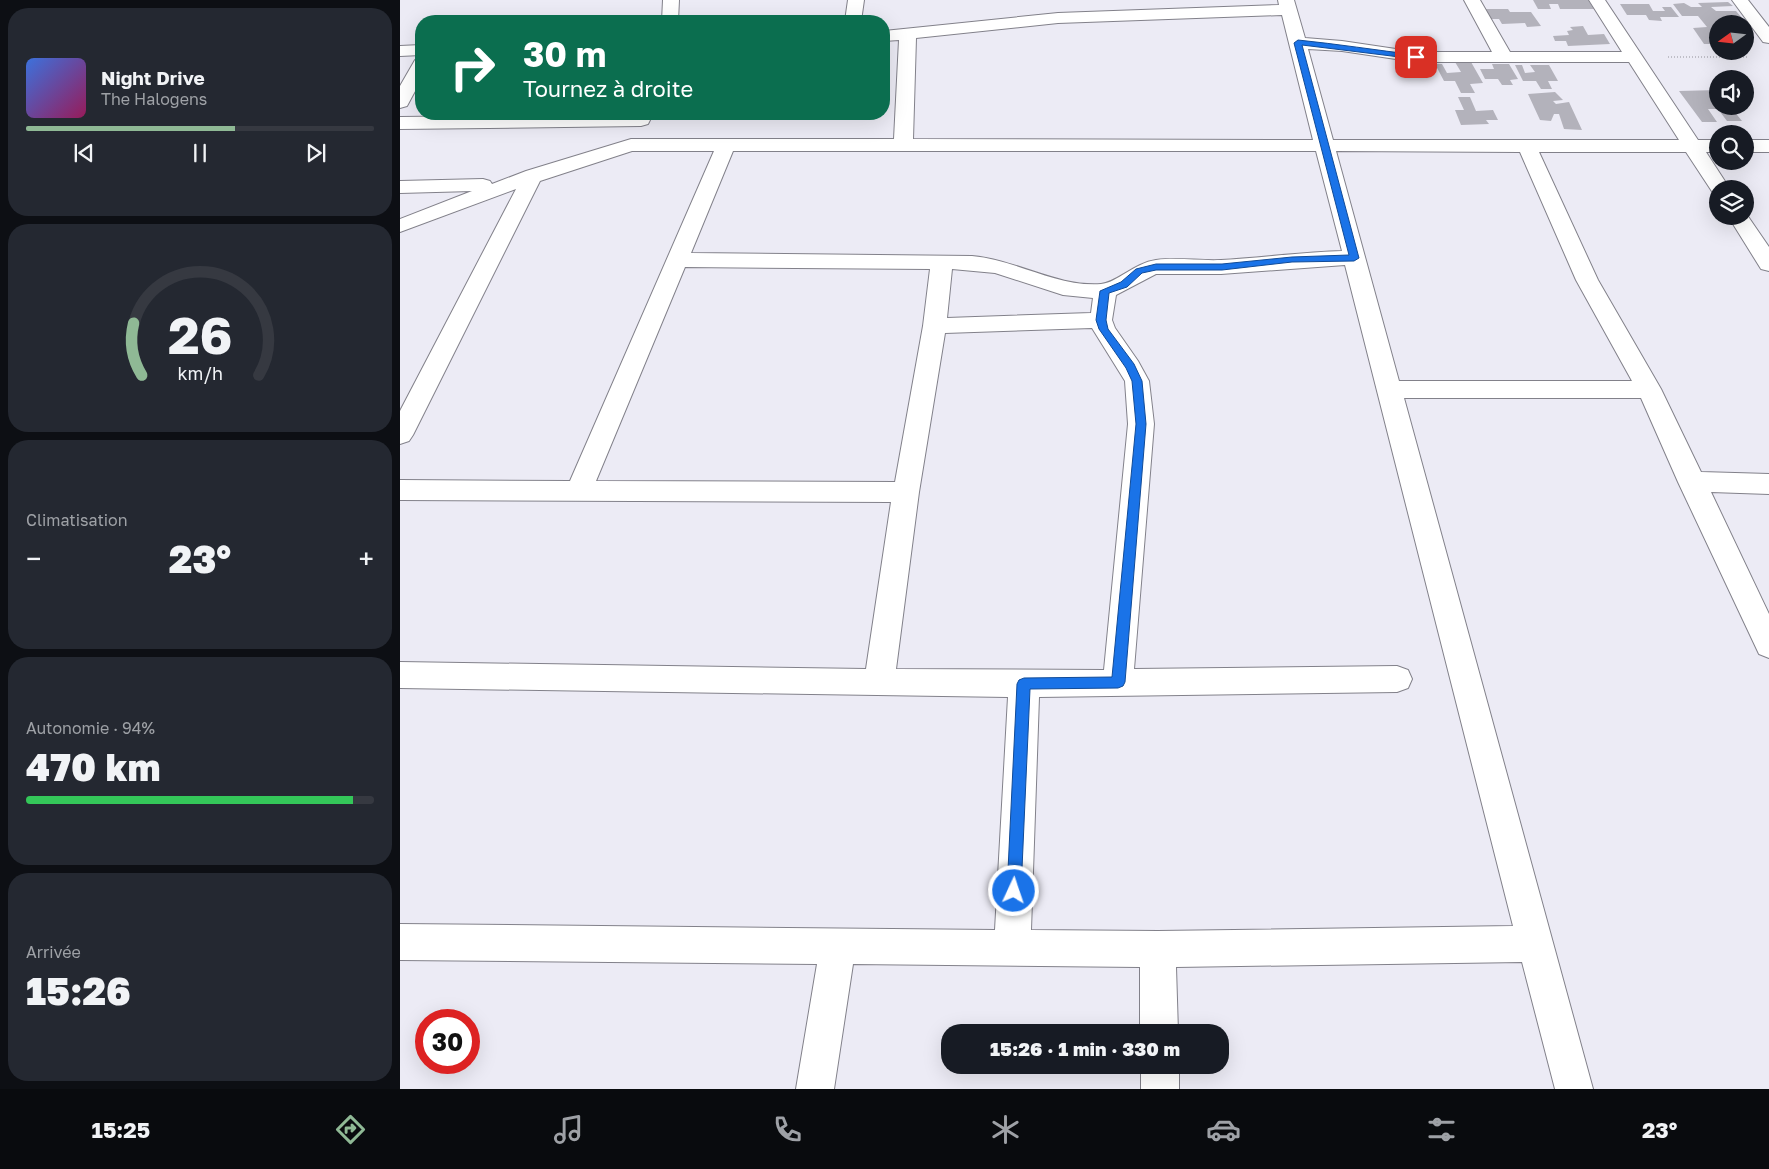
<!DOCTYPE html>
<html lang="fr">
<meta charset="utf-8">
<style>
:root{--surface:#171b24;--page:#242831;--text:#f1f3f6;--muted:#9ea1a6;--line:#363941;--accent:#8fb995}
body{margin:0;font-family:"Golos Text",sans-serif;background:var(--page);color:var(--text);height:100vh;display:flex;flex-direction:column;font-size:19px;white-space:nowrap}
*{box-sizing:border-box;margin:0}
p{font-size:16px;color:var(--muted)}
.icon{flex:none;width:28px;height:28px;fill:none;stroke:currentColor;stroke-width:2;stroke-linecap:round;stroke-linejoin:round}
.map{position:relative;flex:1;overflow:hidden}
.sheet{display:flex;flex-direction:column;gap:8px;padding:8px;background:#0d0f14;width:400px}
.sheet>*{flex:none}
.banner{position:absolute;left:15px;top:15px;width:475px;height:105px;border-radius:20px;box-shadow:0 5px 20px #0002;background:#0b6e4f;color:#fff;overflow:hidden}
.needle{width:32px;rotate:255deg}
.buttons{position:absolute;left:1309px;top:15px;display:grid;gap:10px}
.buttons a{display:grid;place-items:center;width:45px;height:45px;border-radius:50%;background:var(--surface);box-shadow:0 5px 20px #0002;font-size:25px}
.speed{position:absolute;left:15px;top:1009px;display:flex;gap:10px;font-size:25px;font-weight:700;text-align:center}
.speed>*{display:grid;place-content:center;width:65px;height:65px;border-radius:50%;background:var(--surface);box-shadow:0 5px 20px #0002;line-height:1}
.speed .limit{border:8px solid #d22;background:#fff;color:#111}
.pin{position:absolute;display:grid;place-items:center;width:42px;height:42px;color:#fff;margin:-21px;border-radius:10px;box-shadow:0 2px 8px #0006}
.me{position:absolute;width:55px;margin:-28px;rotate:3deg;stroke-linejoin:round;filter:drop-shadow(0 0 4px #0008)}
.turn{display:flex;align-items:center;gap:18px;height:105px;padding:0 25px;font-size:22px}
.turn .icon{width:65px;height:65px;stroke-width:2.5}
.turn b{display:block;font-size:35px;line-height:42px}
.big{font-size:38px;font-weight:800;line-height:1.1}
.sheet .tile{flex:1;display:flex;flex-direction:column;justify-content:center;gap:8px;min-width:0;padding:0 18px;border-radius:20px;background:var(--page)}
.sheet .dial{align-items:center;gap:0}
.dial svg{height:130px;overflow:visible;fill:none;stroke:var(--line);stroke-width:7;stroke-linecap:round;text-anchor:middle}
.dial text{fill:var(--text);stroke:none}
.song{display:flex;align-items:center;gap:15px}
.cover{width:60px;height:60px;border-radius:8px;background:linear-gradient(135deg,hsl(220 70% 55%),hsl(330 70% 35%))}
.played{height:5px;border-radius:2px;background:linear-gradient(90deg,var(--accent) 60%,var(--line) 60%)}
.keys{display:flex;justify-content:space-around;direction:ltr}
.heat{display:flex;justify-content:space-between;align-items:center;font-size:28px;direction:ltr}
.charge{height:8px;border-radius:4px;background:linear-gradient(90deg,#34c759 94%,var(--line) 0)}
.trip{position:absolute;left:541px;top:1024px;width:288px;height:50px;border-radius:20px;background:var(--surface);box-shadow:0 5px 20px #0002;font-weight:800;line-height:50px;text-align:center}
.menu{display:flex;height:80px;justify-content:space-around;align-items:center;background:#090b0e;color:var(--muted)}
.menu .icon{width:35px;height:35px}
.menu .current{color:var(--accent)}
.menu b{font-size:22px;color:var(--text)}
main{display:flex;flex:1;min-height:0}
.map>svg:first-child{display:block}
</style>
<main>
<section class="sheet">
<div class="tile">
<div class="song"><i class="cover"></i><div><b>Night Drive</b><p>The Halogens</p></div></div>
<div class="played"></div>
<div class="keys"><svg class="icon" aria-label="previous" viewBox="0 0 24 24"><path d="M18 5L8 12l10 7zM5 5v14"/></svg><svg class="icon" aria-label="pause" viewBox="0 0 24 24"><path d="M8 5v14M16 5v14"/></svg><svg class="icon" aria-label="next" viewBox="0 0 24 24"><path d="M6 5l10 7-10 7zM19 5v14"/></svg></div>
</div>
<div class="tile dial"><svg viewBox="0 0 100 80">
<path d="M14 69A42 42 0 1 1 86 69"/>
<path d="M14 69A42 42 0 0 1 9 37" stroke="#8fb995"/>
<text x="50" y="56" font-size="32" font-weight="700">26</text>
<text x="50" y="72" font-size="11">km/h</text>
</svg></div>
<div class="tile"><p>Climatisation</p>
<div class="heat"><a>−</a><b class="big">23°</b><a>+</a></div>
</div>
<div class="tile"><p>Autonomie · 94%</p><b class="big">470 km</b><div class="charge"></div></div>
<div class="tile"><p>Arrivée</p><b class="big">15:26</b></div>
</section>
<div class="map">
<svg width="1369" height="1089" viewBox="0 0 1369 1089">
<rect width="100%" height="100%" fill="#ecebf5"/>
<!-- building -->
<path fill="#b3b2bb" d="M 1133,0 L 1188,0 L 1194,9 L 1160,9 L 1158,4 L 1149,4 L 1151,9 L 1138,9 Z
M 1328,2 L 1333,6 L 1311,7 L 1316,11 L 1336,11 L 1348,25 L 1318,24 L 1318,44 L 1304,44 L 1293,28 L 1307,27 L 1298,16 L 1282,16 L 1273,4 L 1284,3 L 1291,7 L 1302,7 L 1298,3 Z
M 1220,4 L 1249,4 L 1253,11 L 1265,11 L 1262,7 L 1271,7 L 1279,17 L 1260,17 L 1262,21 L 1249,20 L 1246,15 L 1227,15 Z
M 1081,9 L 1108,9 L 1110,12 L 1131,12 L 1141,26 L 1127,27 L 1125,23 L 1102,24 L 1099,19 L 1086,19 Z
M 1183,26 L 1188,35 L 1204,34 L 1210,44 L 1168,46 L 1166,41 L 1155,41 L 1153,36 L 1169,35 L 1167,31 L 1173,30 L 1170,27 Z
M 1055,62 L 1071,62 L 1083,83 L 1070,84 L 1075,93 L 1061,93 L 1055,81 L 1044,81 L 1035,64 L 1042,64 L 1047,73 L 1061,72 Z
M 1092,64 L 1109,64 L 1118,79 L 1110,80 L 1113,85 L 1102,85 L 1098,79 L 1085,79 L 1080,69 L 1094,69 Z
M 1115,65 L 1122,65 L 1125,73 L 1135,72 L 1130,65 L 1149,65 L 1158,81 L 1148,81 L 1152,89 L 1141,89 L 1136,81 L 1123,81 Z
M 1318,90 L 1318,95 L 1314,95 L 1318,100 L 1318,106 L 1330,106 L 1342,121 L 1327,121 L 1318,109 L 1308,109 L 1317,122 L 1302,122 L 1279,91 Z
M 1155,92 L 1163,100 L 1153,101 L 1156,104 L 1169,102 L 1182,130 L 1164,129 L 1159,114 L 1154,114 L 1151,121 L 1140,120 L 1128,94 Z
M 1058,97 L 1070,97 L 1076,111 L 1093,110 L 1098,120 L 1086,120 L 1089,124 L 1061,125 L 1055,110 L 1064,110 Z"/>
<g fill="none" stroke-linecap="round" stroke-linejoin="round">
<defs>
<path id="minor" d="M 263,0 L 279,0 L 278,21 L 262,21 Z
M 448,0 L 464,0 L 461,21 L 445,21 Z
M 878,0 L 894,0 L 905,38 L 942,41 L 1016,52 L 1092,52 L 1064,0 L 1080,0 L 1110,52 L 1222,52 L 1189,0 L 1205,0 L 1298,140 L 1318,140 L 1318,152 L 1306,152 L 1330,189 L 1318,189 L 1318,194 L 1313,193 L 1286,152 L 1139,152 L 1198,280 L 1261,389 L 1301,472 L 1369,474 L 1369,494 L 1311,492 L 1369,614 L 1369,658 L 1359,654 L 1278,482 L 1241,398 L 1004,398 L 1193,1089 L 1155,1089 L 1122,962 L 776,967 L 778,1032 L 740,1032 L 740,967 L 453,964 L 434,1089 L 396,1089 L 417,964 L 0,960 L 0,924 L 595,930 L 608,697 L 0,688 L 0,662 L 466,669 L 491,502 L 0,500 L 0,480 L 170,481 L 314,151 L 232,151 L 140,181 L 13,435 L 9,441 L 0,444 L 0,411 L 116,189 L 0,232 L 0,219 L 72,191 L 0,193 L 0,181 L 83,179 L 90,181 L 92,184 L 126,171 L 231,139 L 494,139 L 499,40 L 484,41 L 484,31 L 658,13 L 879,5 ZM 882,15 L 913,140 L 513,139 L 516,38 L 658,23 ZM 908,49 L 942,51 L 1016,62 L 1229,62 L 1279,140 L 933,140 ZM 333,151 L 916,151 L 942,251 C 901,252 861,258 821,260 C 799,261 778,257 756,260 C 734,263 717,283 701,284 C 656,287 617,260 572,256 L 291,253 ZM 936,151 L 1120,152 L 1176,280 L 1232,381 L 999,381 ZM 945,265 L 1113,926 L 758,931 L 631,930 L 639,697 L 997,692 L 1008,688 L 1012,679 L 1008,670 L 997,666 L 734,669 L 754,424 L 749,381 L 738,361 L 715,328 L 712,320 L 716,295 L 756,274 L 821,274 ZM 285,267 L 530,269 L 523,326 L 495,482 L 196,481 ZM 552,269 L 595,273 L 663,295 L 693,298 L 691,313 L 547,318 ZM 692,328 L 725,381 L 728,424 L 704,670 L 496,669 L 519,492 L 545,333 Z
M 1332,0 L 1348,0 L 1369,27 L 1369,43 L 1363,42 Z
M 21,45 L 21,55 L 0,56 L 0,46 Z
M 21,59 L 21,80 L 7,106 L 0,108 L 0,86 L 15,60 Z
M 241,114 L 248,116 L 250,120 L 248,124 L 241,126 L 0,129 L 0,117 Z
M 1345,140 L 1369,140 L 1369,152 L 1345,152 Z
M 1345,212 L 1369,247 L 1369,271 L 1361,269 L 1328,216 L 1345,216 Z
M 741,1065 L 779,1065 L 779,1089 L 741,1089 Z"/>
</defs>
<!-- minor casing -->
<use href="#minor" stroke="#82818a" stroke-width="2"/>
<!-- path -->
<path stroke="#929299" stroke-width="2" stroke-dasharray="0.5 2.5" stroke-linecap="butt" d="M 1268,57 L 1349,57"/>
<!-- minor -->
<use href="#minor" fill="#fff" fill-rule="evenodd"/>
</g>
<!-- route -->
<path fill="#1a73e8" stroke="#114b97" d="M 898,40 C 937,44 976,50 1016,55 L 1019,57 L 1016,59 L 902,45 L 959,258 L 954,261 L 892,262 L 822,270 L 756,270 L 742,273 L 727,287 L 709,293 L 706,320 L 708,329 L 734,364 L 742,381 L 746,424 L 725,682 L 723,686 L 718,688 L 630,689 L 621,891 L 619,896 L 614,898 L 609,896 L 607,891 L 617,684 L 619,680 L 624,678 L 712,677 L 736,424 L 732,381 L 726,368 L 699,329 L 696,320 L 700,291 L 721,282 L 736,269 L 756,264 L 822,264 L 892,257 L 949,255 L 894,43 Z"/>
</svg>
<div class="buttons">
<a><svg class="needle" viewBox="-14 -14 28 28"><path d="M0-13l5 13h-10z" fill="#e53935"/><path d="M0 13l5-13h-10z" fill="#9ea1a6"/></svg></a>
<a><svg class="icon" aria-label="sound" viewBox="0 0 24 24"><path d="M4 9h4l5-4v14l-5-4H4zM17 9q2 3 0 6"/></svg></a>
<a><svg class="icon" aria-label="search" viewBox="0 0 24 24"><circle cx="10" cy="10" r="6"/><path d="M15 15l6 6"/></svg></a>
<a><svg class="icon" aria-label="layers" viewBox="0 0 24 24"><path d="M12 4l9 5-9 5-9-5zM3 14l9 5 9-5"/></svg></a>
</div>
<div class="speed"><div class="limit">30</div></div>
<div class="pin" style="left:1016px;top:57px;background:#d93025"><svg class="icon" aria-label="arrive" viewBox="0 0 24 24"><path d="M6 21V4h12l-3 4 3 4H6"/></svg></div>
<svg class="me" style="left:614px;top:891px" viewBox="-20 -20 40 40"><circle r="17" fill="#1a73e8" stroke="#fff" stroke-width="3"/><path d="M0-11L8 9 0 5-8 9z" fill="#fff"/></svg>
<div class="trip">15:26 · 1 min · 330 m</div>
<div class="banner">
<div class="turn"><svg class="icon" aria-label="right" viewBox="0 0 24 24"><path d="M7 20v-9h11M14 6l5 5-5 5"/></svg><div><b>30 m</b>Tournez à droite</div></div>
</div>
</div>
</main>
<nav class="menu">
<b>15:25</b>
<svg class="icon current" aria-label="directions" viewBox="0 0 24 24"><path d="M12 3l9 9-9 9-9-9zM9 14v-3h6M13 9l2 2-2 2"/></svg>
<svg class="icon" aria-label="music" viewBox="0 0 24 24"><path d="M9 18V5l10-2v13"/><circle cx="6" cy="18" r="3"/><circle cx="16" cy="16" r="3"/></svg>
<svg class="icon" aria-label="phone" viewBox="0 0 24 24"><path d="M5 4h4l2 5-3 2q2 4 5 5l2-3 5 2v4C11 20 4 13 5 4z"/></svg>
<svg class="icon" aria-label="climate" viewBox="0 0 24 24"><path d="M12 3v18M4 7l16 10M4 17L20 7"/></svg>
<svg class="icon" aria-label="car" viewBox="0 0 24 24"><path d="M5 17H2v-5l4-1 3-4h7l3 4 3 1v5h-3M9 17h6M6 11h13"/><circle cx="7" cy="17" r="2"/><circle cx="17" cy="17" r="2"/></svg>
<svg class="icon" aria-label="filters" viewBox="0 0 24 24"><path d="M4 7h16M4 17h16"/><circle cx="9" cy="7" r="2"/><circle cx="15" cy="17" r="2"/></svg>
<b>23°</b>
</nav>
